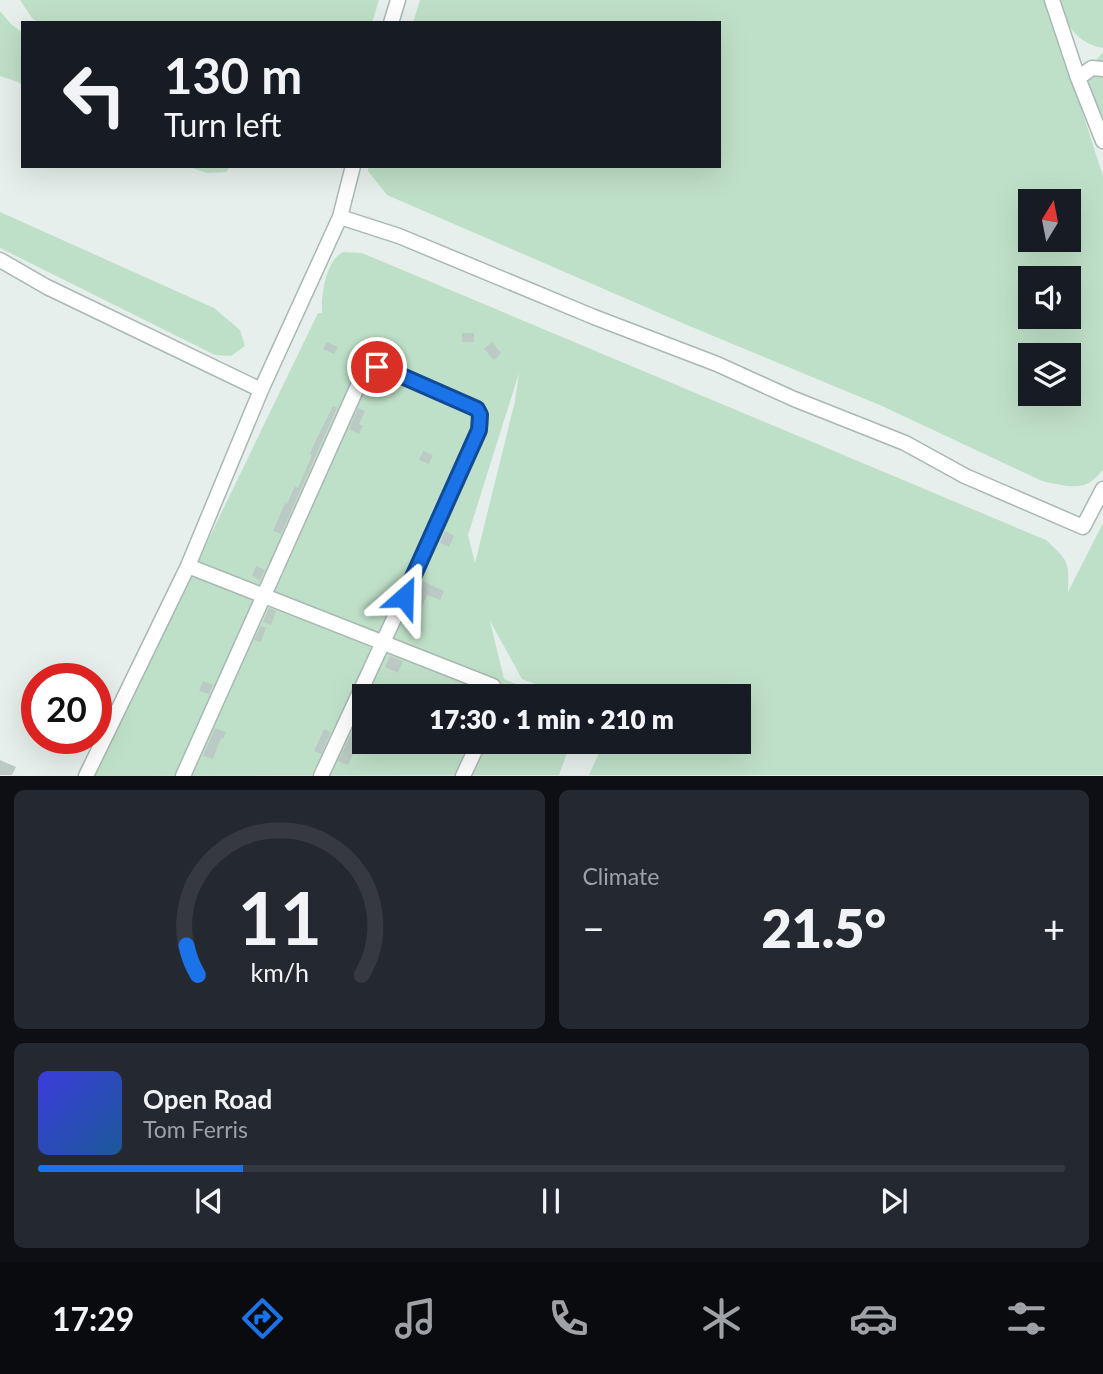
<!DOCTYPE html>
<meta charset="utf-8">
<style>
:root{--surface:#171b24;--page:#242831;--text:#f1f3f6;--muted:#9ea1a6;--line:#363941;--accent:#1a73e8}
body{margin:0;font-family:Lato,sans-serif;background:var(--page);color:var(--text);height:100vh;display:flex;flex-direction:column;font-size:26px;white-space:nowrap}
*{box-sizing:border-box;margin:0}
p{font-size:23px;color:var(--muted)}
.icon{flex:none;width:38px;height:38px;fill:none;stroke:currentColor;stroke-width:2;stroke-linecap:round;stroke-linejoin:round}
.map{position:relative;height:776px;overflow:hidden}
.details{display:flex;flex-direction:column;gap:14px;padding:14px;background:#0d0f14;flex:1}
.details>*{flex:none}
.top-card{position:absolute;left:21px;top:21px;width:700px;height:147px;border-radius:0px;box-shadow:0 7px 28px #0002;background:#171b24;color:var(--text);overflow:hidden}
.needle{width:46px;rotate:10deg}
.controls{position:absolute;left:1018px;top:189px;display:grid;gap:14px}
.controls a{display:grid;place-items:center;width:63px;height:63px;border-radius:0px;background:var(--surface);box-shadow:0 7px 28px #0002;font-size:35px}
.speed{position:absolute;left:21px;top:663px;display:flex;gap:14px;font-size:35px;font-weight:700;text-align:center}
.speed>*{display:grid;place-content:center;width:91px;height:91px;border-radius:50%;background:var(--surface);box-shadow:0 7px 28px #0002;line-height:1}
.speed .limit{border:10px solid #d22;background:#fff;color:#111}
.pin{position:absolute;display:grid;place-items:center;width:60px;height:60px;color:#fff;margin:-30px;border:4px solid #fff;border-radius:50%;box-shadow:0 2px 7px #0007}
.me{position:absolute;width:77px;margin:-38px;rotate:25deg;stroke-linejoin:round;filter:drop-shadow(0 0 5px #0008)}
.turn{display:flex;align-items:center;gap:24px;height:147px;padding:0 28px;font-size:32px}
.turn .icon{width:91px;height:91px;stroke-width:2.5}
.turn b{display:block;font-size:49px;line-height:60px}
.big{font-size:52px;font-weight:800;line-height:1.1}
.details .tile{flex:1;display:flex;flex-direction:column;justify-content:center;gap:10px;min-width:0;padding:0 24px;border-radius:10px;background:var(--page)}
.details .dial{align-items:center;gap:0}
.dial svg{height:182px;overflow:visible;fill:none;stroke:var(--line);stroke-width:7;stroke-linecap:round;text-anchor:middle}
.dial text{fill:var(--text);stroke:none}
.song{display:flex;align-items:center;gap:21px}
.cover{width:84px;height:84px;border-radius:10px;background:linear-gradient(135deg,hsl(240 70% 55%),hsl(210 70% 35%))}
.played{height:7px;border-radius:4px;background:linear-gradient(90deg,var(--accent) 20%,var(--line) 20%)}
.keys{display:flex;justify-content:space-around;direction:ltr}
.heat{display:flex;justify-content:space-between;align-items:center;font-size:38px;direction:ltr}
.details .tiles{flex:1;display:grid;gap:14px;grid-template-columns:1fr 1fr}
.tile:last-child{grid-column:span 2}
.trip{position:absolute;left:352px;top:684px;width:399px;height:70px;border-radius:0px;background:var(--surface);box-shadow:0 7px 28px #0002;font-weight:800;line-height:70px;text-align:center}
.menu{display:flex;height:112px;justify-content:space-around;align-items:center;background:#090b0e;color:var(--muted)}
.menu .icon{width:49px;height:49px}
.menu .active{color:var(--accent)}
.menu b{font-size:32px;color:var(--text)}
.map>svg:first-child{display:block}
</style>
<div class="map">
<svg width="1103" height="776" viewBox="0 0 1103 776">
<rect width="100%" height="100%" fill="#e6efeb"/>
<!-- green -->
<path fill="#bfe0c8" fill-rule="evenodd" d="M 20,0 L 379,0 L 372,23 L 39,23 L 32,18 Z
M 420,0 L 1046,0 L 1103,176 L 1103,470 C 1099,474 1094,480 1089,483 C 1076,490 1056,484 1042,481 L 882,406 L 687,325 L 387,195 L 368,171 L 368,166 L 719,166 L 719,23 L 413,23 ZM 1031,201 L 1069,201 L 1069,240 L 1031,240 ZM 1031,278 L 1069,278 L 1069,317 L 1031,317 ZM 1031,355 L 1069,355 L 1069,394 L 1031,394 Z
M 1059,0 L 1103,0 L 1103,48 C 1076,43 1065,24 1059,0 Z
M 0,11 L 11,24 L 23,33 L 23,86 L 18,82 L 0,76 Z
M 1103,52 L 1103,129 L 1082,77 Z
M 186,166 L 231,166 L 226,172 L 207,173 Z
M 0,212 L 214,308 L 240,330 L 245,346 L 231,356 L 215,355 L 0,248 Z
M 343,252 L 362,253 L 1046,540 C 1069,562 1069,560 1068,592 L 1103,523 L 1103,775 L 589,775 L 604,742 L 738,742 L 738,696 L 568,696 L 522,679 L 490,621 L 504,679 L 541,696 L 364,696 L 364,742 L 571,742 L 559,775 L 94,776 L 318,313 L 322,313 C 321,295 326,260 343,252 ZM 519,373 L 515,401 L 475,563 L 468,535 Z"/>
<!-- building -->
<path fill="#bbcac4" d="M 462,333 L 474,333 L 474,342 L 462,342 Z
M 327,342 L 338,347 L 334,354 L 323,349 Z
M 492,342 L 501,353 L 494,360 L 484,349 Z
M 333,406 L 337,408 L 281,534 L 273,531 L 285,503 L 287,504 L 295,486 L 298,488 L 312,455 L 310,454 L 314,444 Z
M 358,408 L 365,411 L 359,424 L 363,426 L 359,434 L 349,429 Z
M 423,451 L 433,455 L 429,464 L 419,460 Z
M 445,531 L 454,536 L 449,547 L 440,543 Z
M 256,566 L 265,570 L 260,580 L 252,576 Z
M 422,581 L 444,591 L 440,600 L 427,595 L 419,613 L 409,609 Z
M 269,608 L 276,611 L 271,625 L 263,622 Z
M 261,626 L 266,628 L 261,642 L 254,640 Z
M 390,656 L 403,661 L 398,673 L 385,667 Z
M 203,681 L 213,685 L 209,694 L 199,691 Z
M 215,728 L 226,732 L 223,739 L 221,738 L 213,759 L 203,756 Z
M 324,729 L 331,732 L 321,754 L 314,751 Z
M 353,730 L 363,734 L 348,765 L 338,761 Z
M 0,760 L 16,767 L 12,775 L 0,775 Z"/>
<g fill="none" stroke-linecap="round" stroke-linejoin="round">
<defs>
<path id="minor" d="M 1052,0 L 1078,78 L 1103,141
M 391,23 L 398,0
M 1078,78 L 1092,68 L 1103,69
M 340,217 L 399,236 L 594,317 L 717,364 L 794,399 L 905,443 L 965,476 L 1083,527 L 1103,489
M 0,260 L 47,287 L 261,390
M 188,566 L 493,686 L 498,696
M 86,776 L 188,566 L 261,390 L 340,217 L 353,166
M 183,776 L 364,372 L 368,368 L 386,369 L 477,409 C 481,416 481,422 479,431 L 436,528 L 321,776
M 463,776 L 479,742"/>
</defs>
<!-- minor casing -->
<use href="#minor" stroke="#a8b8b2" stroke-width="17"/>
<!-- minor -->
<use href="#minor" stroke="#fff" stroke-width="14"/>
</g>
<g fill="none" stroke-linecap="round" stroke-linejoin="round">
<defs>
<path id="route" d="M 377,367 L 386,369 L 477,409 L 480,415 L 479,430 L 404,597"/>
</defs>
<!-- route casing -->
<use href="#route" stroke="#114b97" stroke-width="18"/>
<!-- route -->
<use href="#route" stroke="#1a73e8" stroke-width="12"/>
</g>
</svg>
<div class="controls">
<a><svg class="needle" viewBox="-14 -14 28 28"><path d="M0-13l5 13h-10z" fill="#e53935"/><path d="M0 13l5-13h-10z" fill="#9ea1a6"/></svg></a>
<a><svg class="icon" aria-label="sound" viewBox="0 0 24 24"><path d="M4 9h4l5-4v14l-5-4H4zM17 9q2 3 0 6"/></svg></a>
<a><svg class="icon" aria-label="layers" viewBox="0 0 24 24"><path d="M12 4l9 5-9 5-9-5zM3 14l9 5 9-5"/></svg></a>
</div>
<div class="speed"><div class="limit">20</div></div>
<div class="pin" style="left:377px;top:367px;background:#d93025"><svg class="icon" aria-label="arrive" viewBox="0 0 24 24"><path d="M6 21V4h12l-3 4 3 4H6"/></svg></div>
<svg class="me" style="left:404px;top:597px" viewBox="-20 -20 40 40"><path d="M0-17L14 15 0 8-14 15z" fill="#1a73e8" stroke="#fff" stroke-width="4"/></svg>
<div class="trip">17:30 · 1 min · 210 m</div>
<div class="top-card">
<div class="turn"><svg class="icon" aria-label="left" viewBox="0 0 24 24"><path d="M17 20v-9H6M10 6l-5 5 5 5"/></svg><div><b>130 m</b>Turn left</div></div>
</div>
</div>
<section class="details">
<div class="tiles">
<div class="tile dial"><svg viewBox="0 0 100 80">
<path d="M14 69A42 42 0 1 1 86 69"/>
<path d="M14 69A42 42 0 0 1 9 56" stroke="#1a73e8"/>
<text x="50" y="56" font-size="32" font-weight="700">11</text>
<text x="50" y="72" font-size="11">km/h</text>
</svg></div>
<div class="tile"><p>Climate</p>
<div class="heat"><a>−</a><b class="big">21.5°</b><a>+</a></div>
</div>
<div class="tile">
<div class="song"><i class="cover"></i><div><b>Open Road</b><p>Tom Ferris</p></div></div>
<div class="played"></div>
<div class="keys"><svg class="icon" aria-label="previous" viewBox="0 0 24 24"><path d="M18 5L8 12l10 7zM5 5v14"/></svg><svg class="icon" aria-label="pause" viewBox="0 0 24 24"><path d="M8 5v14M16 5v14"/></svg><svg class="icon" aria-label="next" viewBox="0 0 24 24"><path d="M6 5l10 7-10 7zM19 5v14"/></svg></div>
</div>
</div>
</section>
<nav class="menu">
<b>17:29</b>
<svg class="icon active" aria-label="directions" viewBox="0 0 24 24"><path d="M12 3l9 9-9 9-9-9zM9 14v-3h6M13 9l2 2-2 2"/></svg>
<svg class="icon" aria-label="music" viewBox="0 0 24 24"><path d="M9 18V5l10-2v13"/><circle cx="6" cy="18" r="3"/><circle cx="16" cy="16" r="3"/></svg>
<svg class="icon" aria-label="phone" viewBox="0 0 24 24"><path d="M5 4h4l2 5-3 2q2 4 5 5l2-3 5 2v4C11 20 4 13 5 4z"/></svg>
<svg class="icon" aria-label="climate" viewBox="0 0 24 24"><path d="M12 3v18M4 7l16 10M4 17L20 7"/></svg>
<svg class="icon" aria-label="car" viewBox="0 0 24 24"><path d="M5 17H2v-5l4-1 3-4h7l3 4 3 1v5h-3M9 17h6M6 11h13"/><circle cx="7" cy="17" r="2"/><circle cx="17" cy="17" r="2"/></svg>
<svg class="icon" aria-label="filters" viewBox="0 0 24 24"><path d="M4 7h16M4 17h16"/><circle cx="9" cy="7" r="2"/><circle cx="15" cy="17" r="2"/></svg>
</nav>
